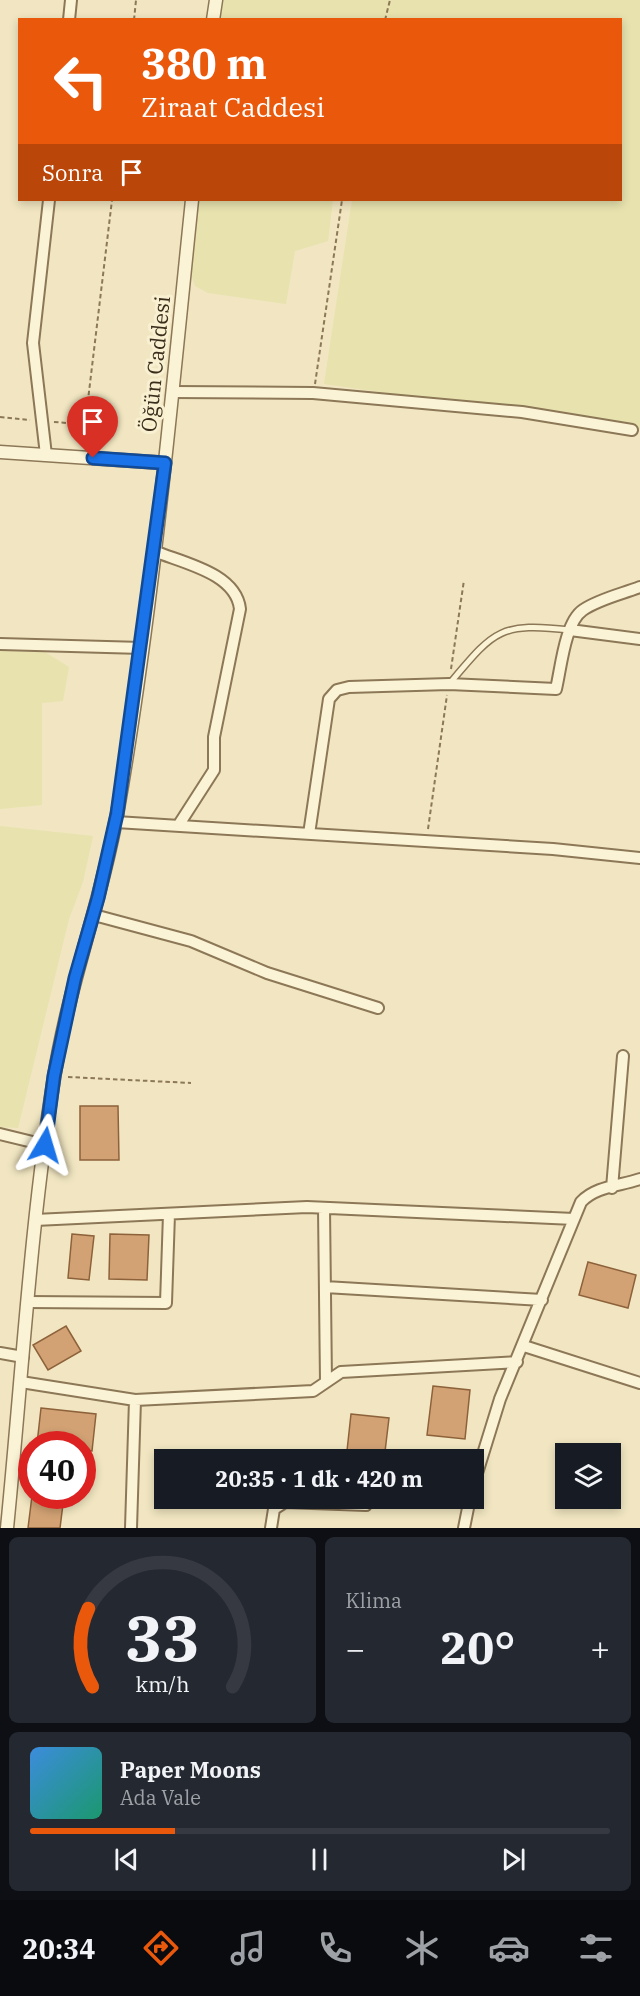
<!DOCTYPE html>
<html lang="tr">
<meta charset="utf-8">
<style>
:root{--surface:#171b24;--page:#242831;--text:#f1f3f6;--muted:#9ea1a6;--line:#363941;--accent:#ea580c}
body{margin:0;font-family:"IBM Plex Serif",serif;background:var(--page);color:var(--text);height:100vh;display:flex;flex-direction:column;font-size:22px;white-space:nowrap}
*{box-sizing:border-box;margin:0}
p{font-size:20px;color:var(--muted)}
.icon{flex:none;width:33px;height:33px;fill:none;stroke:currentColor;stroke-width:2;stroke-linecap:round;stroke-linejoin:round}
.map{position:relative;height:1528px;overflow:hidden}
.drawer{display:flex;flex-direction:column;gap:9px;padding:9px;background:#0d0f14;flex:1}
.drawer>*{flex:none}
.top-card{position:absolute;left:18px;top:18px;width:604px;height:183px;border-radius:0px;box-shadow:0 3px 9px #0003;background:#ea580c;color:#fff;overflow:hidden}
.buttons{position:absolute;left:555px;top:1443px;display:grid;gap:12px}
.buttons a{display:grid;place-items:center;width:66px;height:66px;border-radius:0px;background:var(--surface);box-shadow:0 3px 9px #0003;font-size:30px}
.speed{position:absolute;left:18px;top:1431px;display:flex;gap:12px;font-size:30px;font-weight:700;text-align:center}
.speed>*{display:grid;place-content:center;width:78px;height:78px;border-radius:50%;background:var(--surface);box-shadow:0 3px 9px #0003;line-height:1}
.speed .limit{border:9px solid #d22;background:#fff;color:#111}
.pin{position:absolute;display:grid;place-items:center;width:51px;height:51px;color:#fff;margin:-62px -26px;border-radius:50% 50% 50% 0;rotate:-45deg;box-shadow:0 0 6px #0007}
.pin .icon{rotate:45deg}
.me{position:absolute;width:66px;margin:-33px;rotate:7deg;stroke-linejoin:round;filter:drop-shadow(0 0 4px #0008)}
.turn{display:flex;align-items:center;gap:21px;height:126px;padding:0 24px;font-size:27px}
.turn .icon{width:78px;height:78px;stroke-width:2.5}
.turn b{display:block;font-size:42px;line-height:51px}
.then{display:flex;align-items:center;height:57px;padding:0 24px;background:#0003;gap:12px;font-size:22px}
.big{font-size:45px;font-weight:800;line-height:1.1}
.drawer .tile{flex:1;display:flex;flex-direction:column;justify-content:center;gap:9px;min-width:0;padding:0 21px;border-radius:9px;background:var(--page)}
.drawer .dial{align-items:center;gap:0}
.dial svg{height:156px;overflow:visible;fill:none;stroke:var(--line);stroke-width:7;stroke-linecap:round;text-anchor:middle}
.dial text{fill:var(--text);stroke:none}
.song{display:flex;align-items:center;gap:18px}
.cover{width:72px;height:72px;border-radius:9px;background:linear-gradient(135deg,hsl(210 70% 55%),hsl(160 70% 35%))}
.played{height:6px;border-radius:3px;background:linear-gradient(90deg,var(--accent) 25%,var(--line) 25%)}
.keys{display:flex;justify-content:space-around;direction:ltr}
.heat{display:flex;justify-content:space-between;align-items:center;font-size:33px;direction:ltr}
.drawer .tiles{flex:1;display:grid;gap:9px;grid-template-columns:1fr 1fr}
.tile:last-child{grid-column:span 2}
.trip{position:absolute;left:154px;top:1449px;width:330px;height:60px;border-radius:0px;background:var(--surface);box-shadow:0 3px 9px #0003;font-weight:800;line-height:60px;text-align:center}
.tab-bar{display:flex;height:96px;justify-content:space-around;align-items:center;background:#090b0e;color:var(--muted)}
.tab-bar .icon{width:42px;height:42px}
.tab-bar .on{color:var(--accent)}
.tab-bar b{font-size:27px;color:var(--text)}
.map>svg:first-child{display:block}
</style>
<div class="map">
<svg width="640" height="1528" viewBox="0 0 640 1528">
<rect width="100%" height="100%" fill="#f1e6c1"/>
<!-- farmland -->
<path fill="#e7e2ae" d="M 223,0 L 640,0 L 640,429 L 324,384 L 352,200 L 621,200 L 621,20 L 220,20 Z
M 199,200 L 333,200 L 328,241 L 295,251 L 286,304 L 208,293 L 195,286 L 191,274 Z
M 0,651 L 45,652 L 69,667 L 63,701 L 42,703 L 42,805 L 0,809 Z
M 0,826 L 93,836 L 83,882 L 69,919 L 18,1128 L 0,1127 Z"/>
<!-- building -->
<path fill="#d2a274" stroke="#8d623b" stroke-width="1.5" d="M 80,1106 L 118,1106 L 119,1160 L 80,1160 Z
M 72,1234 L 94,1236 L 89,1280 L 68,1278 Z
M 110,1234 L 149,1235 L 147,1280 L 109,1279 Z
M 588,1262 L 636,1275 L 628,1308 L 579,1295 Z
M 66,1326 L 81,1351 L 48,1370 L 33,1345 Z
M 433,1386 L 470,1390 L 465,1439 L 427,1435 Z
M 41,1408 L 96,1414 L 92,1451 L 82,1450 L 82,1444 L 37,1444 Z
M 351,1414 L 389,1418 L 384,1460 L 346,1460 Z
M 32,1496 L 64,1496 L 60,1528 L 28,1528 Z"/>
<g fill="none" stroke-linecap="round" stroke-linejoin="round">
<defs>
<path id="service" d="M 450,683 C 494,631 499,622 570,630"/>
<path id="minor" d="M 69,20 L 71,0
M 172,392 L 313,393 L 522,412 L 632,430
M 46,455 L 33,343 L 49,200
M 154,551 C 183,563 236,573 240,609 L 214,737 L 214,770 L 178,826
M 570,630 L 640,639
M 0,644 L 142,648
M 116,822 L 553,849 L 640,858
M 309,834 L 329,699 L 337,690 L 349,687 L 449,684 L 556,689 C 561,668 565,622 583,610 C 599,599 622,594 640,587
M 94,915 L 191,941 L 267,973 L 378,1008
M 0,1134 L 45,1145
M 612,1188 L 623,1056
M 324,1208 L 326,1382
M 35,1220 L 307,1207 L 574,1219
M 325,1287 L 542,1300
M 27,1302 L 166,1303 L 169,1214
M 524,1346 L 640,1383
M 0,1353 L 23,1357
M 21,1382 L 135,1400 L 313,1391 L 341,1372 L 517,1362
M 474,1483 L 500,1399 L 581,1202 C 596,1186 620,1186 640,1179
M 131,1528 L 135,1400
M 271,1528 L 274,1509 L 285,1502 L 366,1505
M 464,1528 L 470,1498"/>
<path id="tertiary" d="M 213,20 L 216,0
M 0,452 L 165,463
M 7,1528 C 22,1378 30,1227 54,1078 C 68,987 102,900 118,809 C 153,608 171,403 192,200"/>
</defs>
<!-- service casing -->
<use href="#service" stroke="#8c7757" stroke-width="8"/>
<!-- minor casing -->
<use href="#minor" stroke="#8c7757" stroke-width="14"/>
<!-- tertiary casing -->
<use href="#tertiary" stroke="#8c7757" stroke-width="15"/>
<!-- path -->
<path stroke="#8c7757" stroke-width="2" stroke-dasharray="4.5 3" stroke-linecap="butt" d="M 134,20 L 136,0
M 385,20 L 390,0
M 315,384 L 342,200
M 0,417 L 30,420
M 54,422 L 106,426
M 85,425 L 112,200
M 451,669 L 464,580
M 428,829 L 447,695
M 68,1077 L 191,1083"/>
<!-- service -->
<use href="#service" stroke="#fbf3d5" stroke-width="5"/>
<!-- minor -->
<use href="#minor" stroke="#fbf3d5" stroke-width="10"/>
<!-- tertiary -->
<use href="#tertiary" stroke="#fbf3d5" stroke-width="12"/>
</g>
<g fill="none" stroke-linecap="round" stroke-linejoin="round">
<defs>
<path id="route" d="M 45,1145 L 54,1076 L 75,978 L 98,898 L 117,814 L 165,463 L 93,458"/>
</defs>
<!-- route casing -->
<use href="#route" stroke="#114b97" stroke-width="15"/>
<!-- route -->
<use href="#route" stroke="#1a73e8" stroke-width="10"/>
</g>
<g text-anchor="middle" dominant-baseline="central" stroke-width="6" stroke-linejoin="round" paint-order="stroke">
<!-- street labels -->
<g font-size="21" fill="#3b2d1c" stroke="#f8f0d1">
<text transform="translate(155 364) rotate(-84)">Öğün Caddesi</text>
</g>
</g>
</svg>
<div class="buttons">
<a><svg class="icon" aria-label="layers" viewBox="0 0 24 24"><path d="M12 4l9 5-9 5-9-5zM3 14l9 5 9-5"/></svg></a>
</div>
<div class="speed"><div class="limit">40</div></div>
<div class="pin" style="left:93px;top:458px;background:#d93025"><svg class="icon" aria-label="arrive" viewBox="0 0 24 24"><path d="M6 21V4h12l-3 4 3 4H6"/></svg></div>
<svg class="me" style="left:45px;top:1145px" viewBox="-20 -20 40 40"><path d="M0-17L14 15 0 8-14 15z" fill="#1a73e8" stroke="#fff" stroke-width="4"/></svg>
<div class="trip">20:35 · 1 dk · 420 m</div>
<div class="top-card">
<div class="turn"><svg class="icon" aria-label="left" viewBox="0 0 24 24"><path d="M17 20v-9H6M10 6l-5 5 5 5"/></svg><div><b>380 m</b>Ziraat Caddesi</div></div>
<div class="then">Sonra<svg class="icon" aria-label="arrive" viewBox="0 0 24 24"><path d="M6 21V4h12l-3 4 3 4H6"/></svg></div>
</div>
</div>
<section class="drawer">
<div class="tiles">
<div class="tile dial"><svg viewBox="0 0 100 80">
<path d="M14 69A42 42 0 1 1 86 69"/>
<path d="M14 69A42 42 0 0 1 12 29" stroke="#ea580c"/>
<text x="50" y="56" font-size="32" font-weight="700">33</text>
<text x="50" y="72" font-size="11">km/h</text>
</svg></div>
<div class="tile"><p>Klima</p>
<div class="heat"><a>−</a><b class="big">20°</b><a>+</a></div>
</div>
<div class="tile">
<div class="song"><i class="cover"></i><div><b>Paper Moons</b><p>Ada Vale</p></div></div>
<div class="played"></div>
<div class="keys"><svg class="icon" aria-label="previous" viewBox="0 0 24 24"><path d="M18 5L8 12l10 7zM5 5v14"/></svg><svg class="icon" aria-label="pause" viewBox="0 0 24 24"><path d="M8 5v14M16 5v14"/></svg><svg class="icon" aria-label="next" viewBox="0 0 24 24"><path d="M6 5l10 7-10 7zM19 5v14"/></svg></div>
</div>
</div>
</section>
<nav class="tab-bar">
<b>20:34</b>
<svg class="icon on" aria-label="directions" viewBox="0 0 24 24"><path d="M12 3l9 9-9 9-9-9zM9 14v-3h6M13 9l2 2-2 2"/></svg>
<svg class="icon" aria-label="music" viewBox="0 0 24 24"><path d="M9 18V5l10-2v13"/><circle cx="6" cy="18" r="3"/><circle cx="16" cy="16" r="3"/></svg>
<svg class="icon" aria-label="phone" viewBox="0 0 24 24"><path d="M5 4h4l2 5-3 2q2 4 5 5l2-3 5 2v4C11 20 4 13 5 4z"/></svg>
<svg class="icon" aria-label="climate" viewBox="0 0 24 24"><path d="M12 3v18M4 7l16 10M4 17L20 7"/></svg>
<svg class="icon" aria-label="car" viewBox="0 0 24 24"><path d="M5 17H2v-5l4-1 3-4h7l3 4 3 1v5h-3M9 17h6M6 11h13"/><circle cx="7" cy="17" r="2"/><circle cx="17" cy="17" r="2"/></svg>
<svg class="icon" aria-label="filters" viewBox="0 0 24 24"><path d="M4 7h16M4 17h16"/><circle cx="9" cy="7" r="2"/><circle cx="15" cy="17" r="2"/></svg>
</nav>
